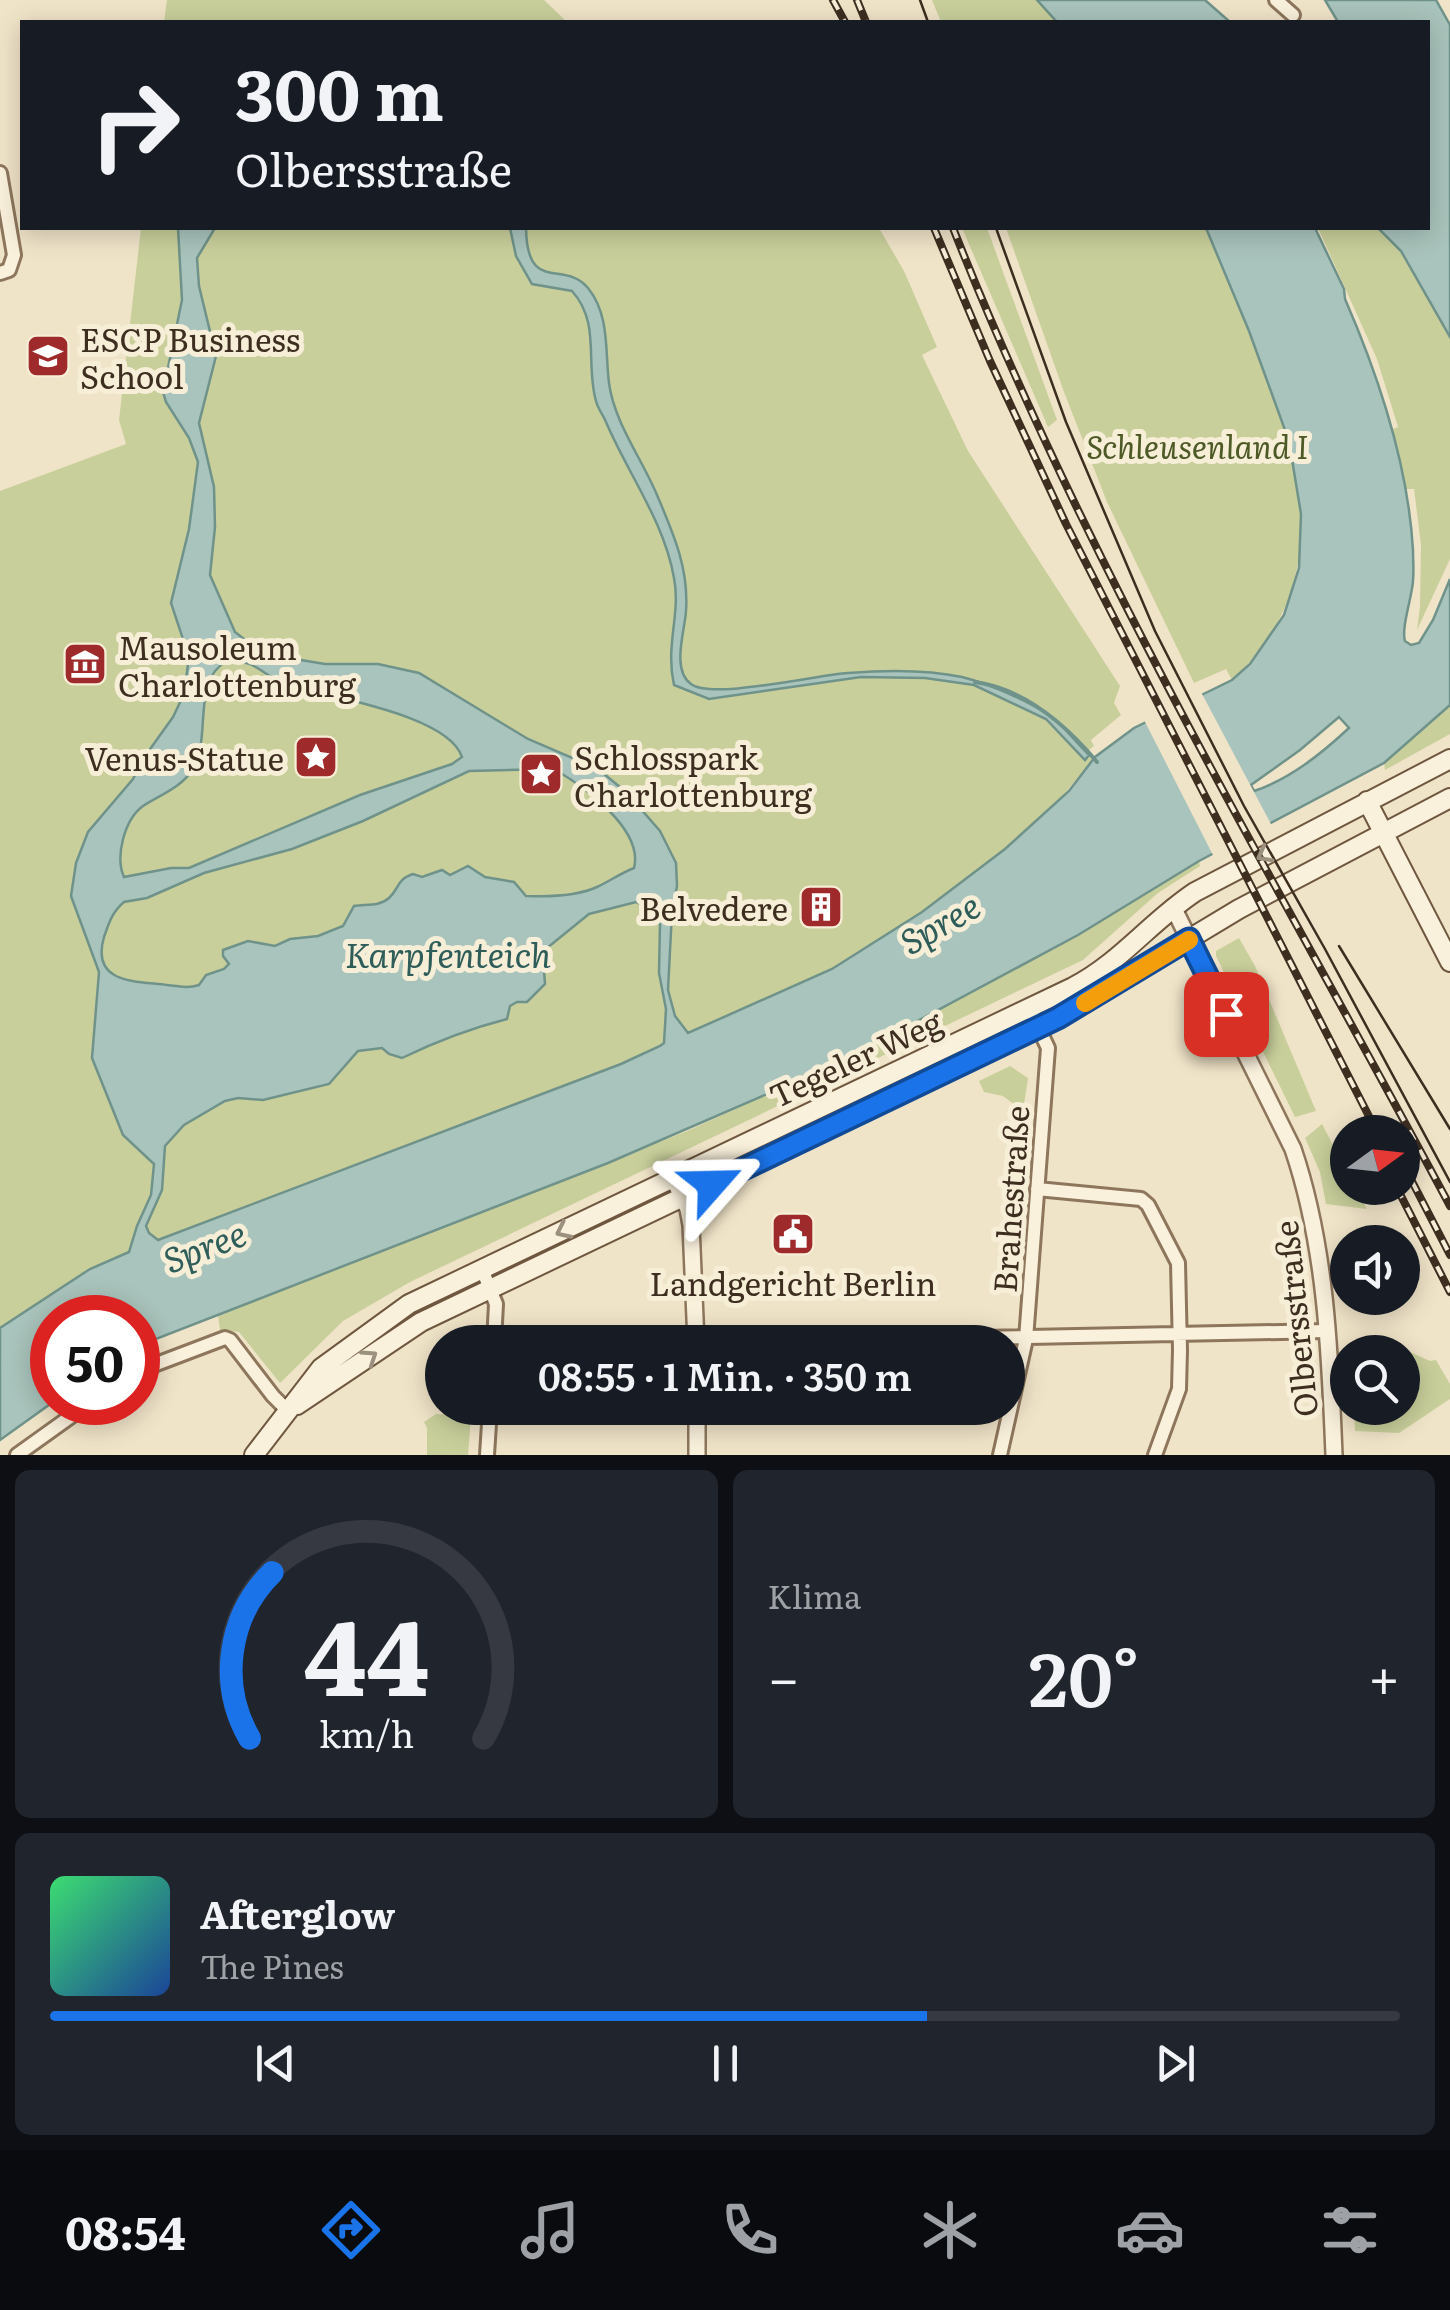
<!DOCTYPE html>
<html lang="de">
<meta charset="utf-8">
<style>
:root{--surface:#171b24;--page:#20242c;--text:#f1f3f6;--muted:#9ea1a6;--line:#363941;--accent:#1a73e8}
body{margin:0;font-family:Literata,serif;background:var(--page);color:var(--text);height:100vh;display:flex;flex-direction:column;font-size:38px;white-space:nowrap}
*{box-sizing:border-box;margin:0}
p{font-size:32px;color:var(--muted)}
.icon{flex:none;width:55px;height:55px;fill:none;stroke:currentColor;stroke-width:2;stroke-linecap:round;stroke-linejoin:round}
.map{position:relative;height:1455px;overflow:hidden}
.drawer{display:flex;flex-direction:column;gap:15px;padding:15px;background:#0d0f14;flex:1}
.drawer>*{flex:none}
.hud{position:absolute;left:20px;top:20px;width:1410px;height:210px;border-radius:0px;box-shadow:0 5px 25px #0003;background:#171b24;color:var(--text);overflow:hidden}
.needle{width:65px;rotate:75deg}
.fabs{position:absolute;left:1330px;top:1115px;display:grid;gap:20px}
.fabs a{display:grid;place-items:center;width:90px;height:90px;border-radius:50%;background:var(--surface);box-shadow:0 5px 25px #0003;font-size:50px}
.speed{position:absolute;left:30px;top:1295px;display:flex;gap:20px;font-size:50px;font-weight:700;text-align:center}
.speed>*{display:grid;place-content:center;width:130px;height:130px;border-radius:50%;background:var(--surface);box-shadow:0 5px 25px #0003;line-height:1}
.speed .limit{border:15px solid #d22;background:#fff;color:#111}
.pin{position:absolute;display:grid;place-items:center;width:85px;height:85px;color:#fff;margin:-42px;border-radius:20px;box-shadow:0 5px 15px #0006}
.me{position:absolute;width:110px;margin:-55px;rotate:65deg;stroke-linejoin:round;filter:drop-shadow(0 0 8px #0008)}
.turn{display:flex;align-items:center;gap:35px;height:210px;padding:0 50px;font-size:45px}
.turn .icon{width:130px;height:130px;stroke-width:2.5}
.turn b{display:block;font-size:70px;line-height:85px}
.big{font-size:75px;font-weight:600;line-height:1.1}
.drawer .widget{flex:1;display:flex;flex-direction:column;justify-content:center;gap:15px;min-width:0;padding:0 35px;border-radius:15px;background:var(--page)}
.drawer .dial{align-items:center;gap:0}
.dial svg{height:260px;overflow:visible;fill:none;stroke:var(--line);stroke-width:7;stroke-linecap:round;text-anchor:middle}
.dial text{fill:var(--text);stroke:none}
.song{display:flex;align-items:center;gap:30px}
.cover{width:120px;height:120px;border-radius:15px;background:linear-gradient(135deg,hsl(140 70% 55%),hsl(220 70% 35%))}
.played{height:10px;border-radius:5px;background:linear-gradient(90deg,var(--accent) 65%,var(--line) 65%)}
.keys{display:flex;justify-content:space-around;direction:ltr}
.heat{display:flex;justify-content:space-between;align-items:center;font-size:55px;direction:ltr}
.drawer .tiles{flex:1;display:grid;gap:15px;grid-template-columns:1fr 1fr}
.widget:last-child{grid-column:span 2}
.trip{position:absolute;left:425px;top:1325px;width:600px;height:100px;border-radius:50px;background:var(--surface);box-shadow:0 5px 25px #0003;font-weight:600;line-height:100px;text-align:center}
.tabs{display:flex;height:160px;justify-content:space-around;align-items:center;background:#090b0e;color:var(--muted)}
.tabs .icon{width:70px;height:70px}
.tabs .selected{color:var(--accent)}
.tabs b{font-size:45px;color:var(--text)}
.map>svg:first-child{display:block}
</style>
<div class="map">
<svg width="1450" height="1455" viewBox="0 0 1450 1455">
<rect width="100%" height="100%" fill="#f0e4c8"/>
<!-- green -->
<path fill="#c9cf9b" d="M 167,0 L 544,0 L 567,22 L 164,22 Z
M 932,0 L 1037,0 L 1057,22 L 941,22 Z
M 141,228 L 879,228 L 904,271 L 937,347 L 922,355 L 968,451 L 1120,686 L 1114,703 L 1121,715 L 1091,740 L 1094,746 L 1089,750 L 1095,757 L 1059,800 L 985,866 L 887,936 L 832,969 L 621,1064 L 130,1252 L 90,1269 L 0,1328 L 0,491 L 126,444 L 119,420 Z
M 962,228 L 987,228 L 1057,420 L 1048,427 Z
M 1006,228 L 1206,228 C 1230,278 1250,331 1267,384 C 1274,404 1284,422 1289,442 C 1313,534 1304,614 1232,680 L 1226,669 L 1194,683 L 1107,502 L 1064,392 Z
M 1318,228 L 1378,228 L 1401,251 L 1450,337 L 1450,559 L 1417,630 L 1420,607 L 1421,545 L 1414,489 L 1406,489 L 1390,430 L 1398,427 L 1377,359 Z
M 1450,705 L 1450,734 L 1385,770 L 1384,763 Z
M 1199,861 L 1200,866 L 1158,893 L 1083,960 L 410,1282 L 343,1321 L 280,1383 L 239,1332 L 220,1330 L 218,1315 L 685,1132 L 840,1062 L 1078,935 Z
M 1239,938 L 1255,966 L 1316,1111 L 1295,1117 L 1216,956 L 1216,951 Z
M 1010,1066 L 1028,1078 L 1023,1111 L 1003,1096 L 984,1092 L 979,1081 Z
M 1322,1124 L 1347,1172 L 1348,1188 L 1356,1188 L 1367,1209 L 1326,1204 L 1320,1172 L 1305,1138 Z
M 1378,1352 L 1410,1352 L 1430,1361 L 1436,1360 L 1450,1384 L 1450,1399 L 1399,1433 L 1355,1431 L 1354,1408 L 1402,1408 L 1402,1352 Z
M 436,1414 L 471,1416 L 468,1455 L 427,1455 L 427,1428 L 424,1422 Z"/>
<!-- water -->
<path fill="#a9c4bc" stroke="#6f938a" stroke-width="2.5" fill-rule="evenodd" d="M 1037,0 L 1205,0 L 1230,22 L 1057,22 Z
M 1325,0 L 1436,0 L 1450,25 L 1450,337 L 1401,251 L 1378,228 L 1428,228 L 1428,22 L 1338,22 Z
M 178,228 L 215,228 L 197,258 L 199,286 L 216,356 L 199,423 L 214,487 L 215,527 L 210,575 L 235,632 L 253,646 L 295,659 L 325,664 L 378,664 L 419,673 L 528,739 L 598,769 L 626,792 L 660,831 L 676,863 L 677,886 L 672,912 L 668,990 L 675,1016 L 688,1033 L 832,969 L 922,912 L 1005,849 L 1069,791 L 1095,757 L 1134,728 L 1232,680 L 1250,664 L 1284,615 L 1299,568 L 1301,514 L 1289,441 L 1249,331 L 1206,228 L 1315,228 L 1344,289 L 1345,299 C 1379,377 1408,464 1413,550 C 1413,560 1414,571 1413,581 C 1412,597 1401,628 1405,641 L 1411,645 L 1419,643 L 1433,620 L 1450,579 L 1450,705 L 1384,763 L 1199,861 L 1078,935 L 841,1062 L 608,1163 L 138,1346 L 138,1318 L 52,1318 L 53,1402 L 0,1440 L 0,1328 L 90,1269 L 129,1252 L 137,1226 L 151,1195 L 154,1164 L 123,1135 L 92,1058 L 99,972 L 71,896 L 76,863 L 88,832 L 133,779 L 143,759 L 173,717 L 184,694 L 189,657 L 171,603 L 189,529 L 198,462 L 189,438 L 166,402 L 163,392 L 182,300 ZM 227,661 C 259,660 260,675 285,683 C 326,697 448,714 462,757 L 452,764 L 360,795 L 189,868 L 171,868 L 124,877 C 115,857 124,820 143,806 C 160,795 182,787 193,769 C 212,737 191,680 227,661 ZM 1339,717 L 1349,728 C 1321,754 1290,779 1254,791 L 1251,785 L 1300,750 ZM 554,769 C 583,786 644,829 634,868 C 621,873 610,881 597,887 C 577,896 549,897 526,896 L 514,882 L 485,877 L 468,866 L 450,875 L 442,870 L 422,877 L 413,874 C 397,879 399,889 389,898 C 379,907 366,904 354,906 L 343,926 L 318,936 L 290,939 L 275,946 L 248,941 L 223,950 L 223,956 L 229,964 L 224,969 L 206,975 L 199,985 C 186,989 180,986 167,985 C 139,981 90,985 104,937 C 109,923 112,912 124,902 L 147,898 L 204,873 L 292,849 L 363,821 L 469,771 ZM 636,902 L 654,911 L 660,923 L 659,973 L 666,1009 L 664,1043 L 660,1046 L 621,1064 L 158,1240 L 149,1233 L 146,1226 L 162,1190 L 165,1146 L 184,1125 L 225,1101 L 238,1098 L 263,1100 L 329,1084 L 358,1051 L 382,1048 L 389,1054 L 402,1058 C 435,1042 472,1028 507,1019 L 510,1006 L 517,1002 L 527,1002 L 545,984 L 543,957 L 547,948 L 589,914 Z
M 510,228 L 526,228 C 527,295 564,259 588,288 C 610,315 605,352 609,383 C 614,422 642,459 657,495 C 673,533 689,568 686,611 C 685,630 671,670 691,684 C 712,700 816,675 848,673 C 885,670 925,669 962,677 C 990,684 1044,706 1063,727 C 1072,737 1080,746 1089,755 L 1085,760 L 1046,719 L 974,685 L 925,678 L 861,677 L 709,699 L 674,685 C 665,645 681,614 674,578 C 664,521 628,474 606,422 C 603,415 598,409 596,401 C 585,363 601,323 572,291 L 532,284 L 516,256 Z"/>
<!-- pier -->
<path fill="#f0e4c8" d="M 1201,692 L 1273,828 L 1215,859 L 1143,718 Z"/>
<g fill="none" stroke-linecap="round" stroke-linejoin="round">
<!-- stream -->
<path stroke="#6f938a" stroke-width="4" d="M 975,682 C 1025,689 1066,725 1097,762"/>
<defs>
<path id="minor" d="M 1276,0 L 1293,15
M 0,173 L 14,255 L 9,270 L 0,273
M 1037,1189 L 1141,1199 L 1148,1205 L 1178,1263 L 1180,1350 L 1179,1389 L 1155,1455
M 482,1269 L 496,1304 L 494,1342
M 775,1342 L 1327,1331
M 138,1371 L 225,1338 L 230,1340 L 273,1396 L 288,1411
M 17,1455 L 91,1402
M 487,1455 L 490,1408
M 1000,1455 L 1026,1339 L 1048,1048 L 1029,1008"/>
<path id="tertiary" d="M 1173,907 L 1293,1149 C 1326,1246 1330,1353 1334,1455
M 673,1178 L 688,1209 L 691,1225 L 696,1342
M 697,1408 L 697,1455"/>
<path id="secondary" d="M 1367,801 L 1450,962
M 297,1405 L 421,1322 L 1058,1018 L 1239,909 L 1450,798
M 254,1455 L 321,1368 L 409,1304 L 1073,987 C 1121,962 1150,922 1195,892 L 1450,759"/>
</defs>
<!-- minor casing -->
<use href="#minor" stroke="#8d765c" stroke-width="18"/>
<!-- tertiary casing -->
<use href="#tertiary" stroke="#8d765c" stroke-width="20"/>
<!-- secondary casing -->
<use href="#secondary" stroke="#6f573f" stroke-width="22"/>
<!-- minor -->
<use href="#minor" stroke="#faf1dc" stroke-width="12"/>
<!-- tertiary -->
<use href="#tertiary" stroke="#faf1dc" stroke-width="15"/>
<!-- secondary -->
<use href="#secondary" stroke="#faf1dc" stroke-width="18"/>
<!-- tram -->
<path stroke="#3d2e20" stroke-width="2.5" d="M 920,0 L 928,22
M 996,228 L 1066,422 L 1155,631 L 1244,806 L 1325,949 L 1450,1182
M 1339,946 L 1450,1129"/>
<defs>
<path id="rail" d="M 833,0 L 845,22
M 857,0 L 866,22
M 934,228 L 990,361 L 1066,524 L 1377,1132
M 953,228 C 1087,568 1278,884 1450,1206
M 1402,1162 L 1450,1255
M 1397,1188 L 1450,1292"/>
</defs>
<!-- rail casing -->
<use href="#rail" stroke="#3d2e20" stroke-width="8"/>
<!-- rail -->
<use href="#rail" stroke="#f7eed8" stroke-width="4" stroke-dasharray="11" stroke-linecap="butt"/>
</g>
<!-- one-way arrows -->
<defs><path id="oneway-chevron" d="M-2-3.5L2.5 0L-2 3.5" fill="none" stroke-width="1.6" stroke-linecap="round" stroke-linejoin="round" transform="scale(2.5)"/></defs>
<g stroke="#9c907e">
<use href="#oneway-chevron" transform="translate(1264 855) rotate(152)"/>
<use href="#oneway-chevron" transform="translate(563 1231) rotate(154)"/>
<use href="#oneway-chevron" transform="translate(370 1357) rotate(-34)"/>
</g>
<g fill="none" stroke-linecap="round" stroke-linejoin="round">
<defs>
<path id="route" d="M 712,1184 L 1058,1018 L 1189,939 L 1226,1014"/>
</defs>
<!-- route casing -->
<use href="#route" stroke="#114b97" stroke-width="25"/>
<!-- route -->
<use href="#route" stroke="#1a73e8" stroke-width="18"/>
<!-- slow -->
<path stroke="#f59e0b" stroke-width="18" d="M 1085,1003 L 1189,940"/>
</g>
<!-- icons -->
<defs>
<symbol id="university-square" viewBox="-11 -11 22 22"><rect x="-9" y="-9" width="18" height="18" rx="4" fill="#9e2a2b" stroke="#f7eed8"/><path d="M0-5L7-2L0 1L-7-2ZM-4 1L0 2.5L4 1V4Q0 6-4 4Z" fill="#fff"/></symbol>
<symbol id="museum-square" viewBox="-11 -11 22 22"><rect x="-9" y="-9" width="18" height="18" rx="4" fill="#9e2a2b" stroke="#f7eed8"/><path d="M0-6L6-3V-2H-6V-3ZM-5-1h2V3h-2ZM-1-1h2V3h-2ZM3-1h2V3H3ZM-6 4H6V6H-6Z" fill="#fff"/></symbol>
<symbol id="sight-square" viewBox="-11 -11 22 22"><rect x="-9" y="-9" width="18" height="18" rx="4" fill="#9e2a2b" stroke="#f7eed8"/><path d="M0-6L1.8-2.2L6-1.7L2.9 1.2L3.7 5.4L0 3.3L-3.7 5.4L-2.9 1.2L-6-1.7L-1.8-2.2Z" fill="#fff"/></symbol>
<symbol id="building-square" viewBox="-11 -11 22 22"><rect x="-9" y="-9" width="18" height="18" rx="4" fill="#9e2a2b" stroke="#f7eed8"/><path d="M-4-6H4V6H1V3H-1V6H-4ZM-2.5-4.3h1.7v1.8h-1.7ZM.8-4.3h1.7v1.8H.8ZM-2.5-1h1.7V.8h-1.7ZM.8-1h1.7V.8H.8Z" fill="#fff"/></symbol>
<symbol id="civic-square" viewBox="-11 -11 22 22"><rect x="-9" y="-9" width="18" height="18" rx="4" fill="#9e2a2b" stroke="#f7eed8"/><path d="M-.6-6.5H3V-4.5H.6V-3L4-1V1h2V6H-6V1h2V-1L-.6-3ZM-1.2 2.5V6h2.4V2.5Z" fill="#fff"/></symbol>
</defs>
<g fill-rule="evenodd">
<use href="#university-square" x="23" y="331" width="50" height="50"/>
<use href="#museum-square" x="60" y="639" width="50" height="50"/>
<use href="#sight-square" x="291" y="732" width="50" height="50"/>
<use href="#sight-square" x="516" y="749" width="50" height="50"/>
<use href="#building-square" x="796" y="882" width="50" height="50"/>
<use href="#civic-square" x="768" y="1209" width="50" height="50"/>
</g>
<g text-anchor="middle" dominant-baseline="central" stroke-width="10" stroke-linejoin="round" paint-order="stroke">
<!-- poi labels -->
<g font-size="32" fill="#3d2e20" stroke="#f7eed8" text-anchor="start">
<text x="80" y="338">ESCP Business<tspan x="80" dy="37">School</tspan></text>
<text x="118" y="646">Mausoleum<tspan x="118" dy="37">Charlottenburg</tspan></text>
<text x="574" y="756">Schlosspark<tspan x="574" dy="37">Charlottenburg</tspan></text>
<text x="284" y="757" text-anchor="end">Venus-Statue</text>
<text x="788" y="907" text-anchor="end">Belvedere</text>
<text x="793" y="1282" text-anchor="middle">Landgericht Berlin</text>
</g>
<!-- park labels -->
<g font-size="32" font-style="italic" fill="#4d5a26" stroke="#f7eed8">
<text x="1197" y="445">Schleusenland I</text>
</g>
<!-- street labels -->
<g font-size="32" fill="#3d2e20" stroke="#f7eed8">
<text transform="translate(855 1057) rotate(-25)">Tegeler Weg</text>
<text transform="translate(1009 1199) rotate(-86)">Brahestraße</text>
<text transform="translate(1294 1319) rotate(-96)">Olbersstraße</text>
</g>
<!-- water labels -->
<g font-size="35" font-style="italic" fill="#2f5d5a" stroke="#f7eed8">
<text transform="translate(939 922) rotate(-30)">Spree</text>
<text x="448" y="953">Karpfenteich</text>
<text transform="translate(204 1245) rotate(-21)">Spree</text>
</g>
</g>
</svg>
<div class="fabs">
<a><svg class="needle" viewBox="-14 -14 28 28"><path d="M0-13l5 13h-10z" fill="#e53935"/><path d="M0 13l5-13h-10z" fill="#9ea1a6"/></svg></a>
<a><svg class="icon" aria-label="sound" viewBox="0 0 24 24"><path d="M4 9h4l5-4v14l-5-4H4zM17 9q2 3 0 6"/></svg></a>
<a><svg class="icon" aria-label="search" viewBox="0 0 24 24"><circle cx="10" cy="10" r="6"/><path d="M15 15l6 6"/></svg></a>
</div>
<div class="speed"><div class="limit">50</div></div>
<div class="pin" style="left:1226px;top:1014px;background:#d93025"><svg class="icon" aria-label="arrive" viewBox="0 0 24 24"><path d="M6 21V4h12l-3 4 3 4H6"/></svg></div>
<svg class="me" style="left:712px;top:1184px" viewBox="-20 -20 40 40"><path d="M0-17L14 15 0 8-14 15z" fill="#1a73e8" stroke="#fff" stroke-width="4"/></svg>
<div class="trip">08:55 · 1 Min. · 350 m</div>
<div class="hud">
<div class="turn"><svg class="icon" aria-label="right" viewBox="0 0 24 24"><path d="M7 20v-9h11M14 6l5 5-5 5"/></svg><div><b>300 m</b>Olbersstraße</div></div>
</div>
</div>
<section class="drawer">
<div class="tiles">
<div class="widget dial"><svg viewBox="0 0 100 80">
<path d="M14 69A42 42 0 1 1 86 69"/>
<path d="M14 69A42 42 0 0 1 21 18" stroke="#1a73e8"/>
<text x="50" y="56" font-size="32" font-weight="700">44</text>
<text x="50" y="72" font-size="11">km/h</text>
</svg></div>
<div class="widget"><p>Klima</p>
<div class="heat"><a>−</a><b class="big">20°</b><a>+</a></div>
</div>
<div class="widget">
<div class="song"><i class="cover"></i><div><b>Afterglow</b><p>The Pines</p></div></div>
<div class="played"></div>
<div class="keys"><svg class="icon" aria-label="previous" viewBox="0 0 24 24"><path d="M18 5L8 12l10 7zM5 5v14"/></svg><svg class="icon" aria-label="pause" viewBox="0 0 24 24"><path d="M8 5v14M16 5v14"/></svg><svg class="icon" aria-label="next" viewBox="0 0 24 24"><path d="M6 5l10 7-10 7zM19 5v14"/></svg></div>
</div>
</div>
</section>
<nav class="tabs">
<b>08:54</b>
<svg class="icon selected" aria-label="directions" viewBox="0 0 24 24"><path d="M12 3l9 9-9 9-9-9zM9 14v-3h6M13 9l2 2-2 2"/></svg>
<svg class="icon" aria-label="music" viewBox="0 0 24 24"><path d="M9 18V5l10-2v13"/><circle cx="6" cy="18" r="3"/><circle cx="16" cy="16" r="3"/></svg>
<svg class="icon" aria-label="phone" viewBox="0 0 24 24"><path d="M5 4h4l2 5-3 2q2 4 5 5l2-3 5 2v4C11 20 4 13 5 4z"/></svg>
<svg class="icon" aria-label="climate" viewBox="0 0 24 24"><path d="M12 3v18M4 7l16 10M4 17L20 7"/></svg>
<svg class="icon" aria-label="car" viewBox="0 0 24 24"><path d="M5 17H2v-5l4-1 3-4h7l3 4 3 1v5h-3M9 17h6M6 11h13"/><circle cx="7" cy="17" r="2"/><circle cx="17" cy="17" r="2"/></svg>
<svg class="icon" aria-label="filters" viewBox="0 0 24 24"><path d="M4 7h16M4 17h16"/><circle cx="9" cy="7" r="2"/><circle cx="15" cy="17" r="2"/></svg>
</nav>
